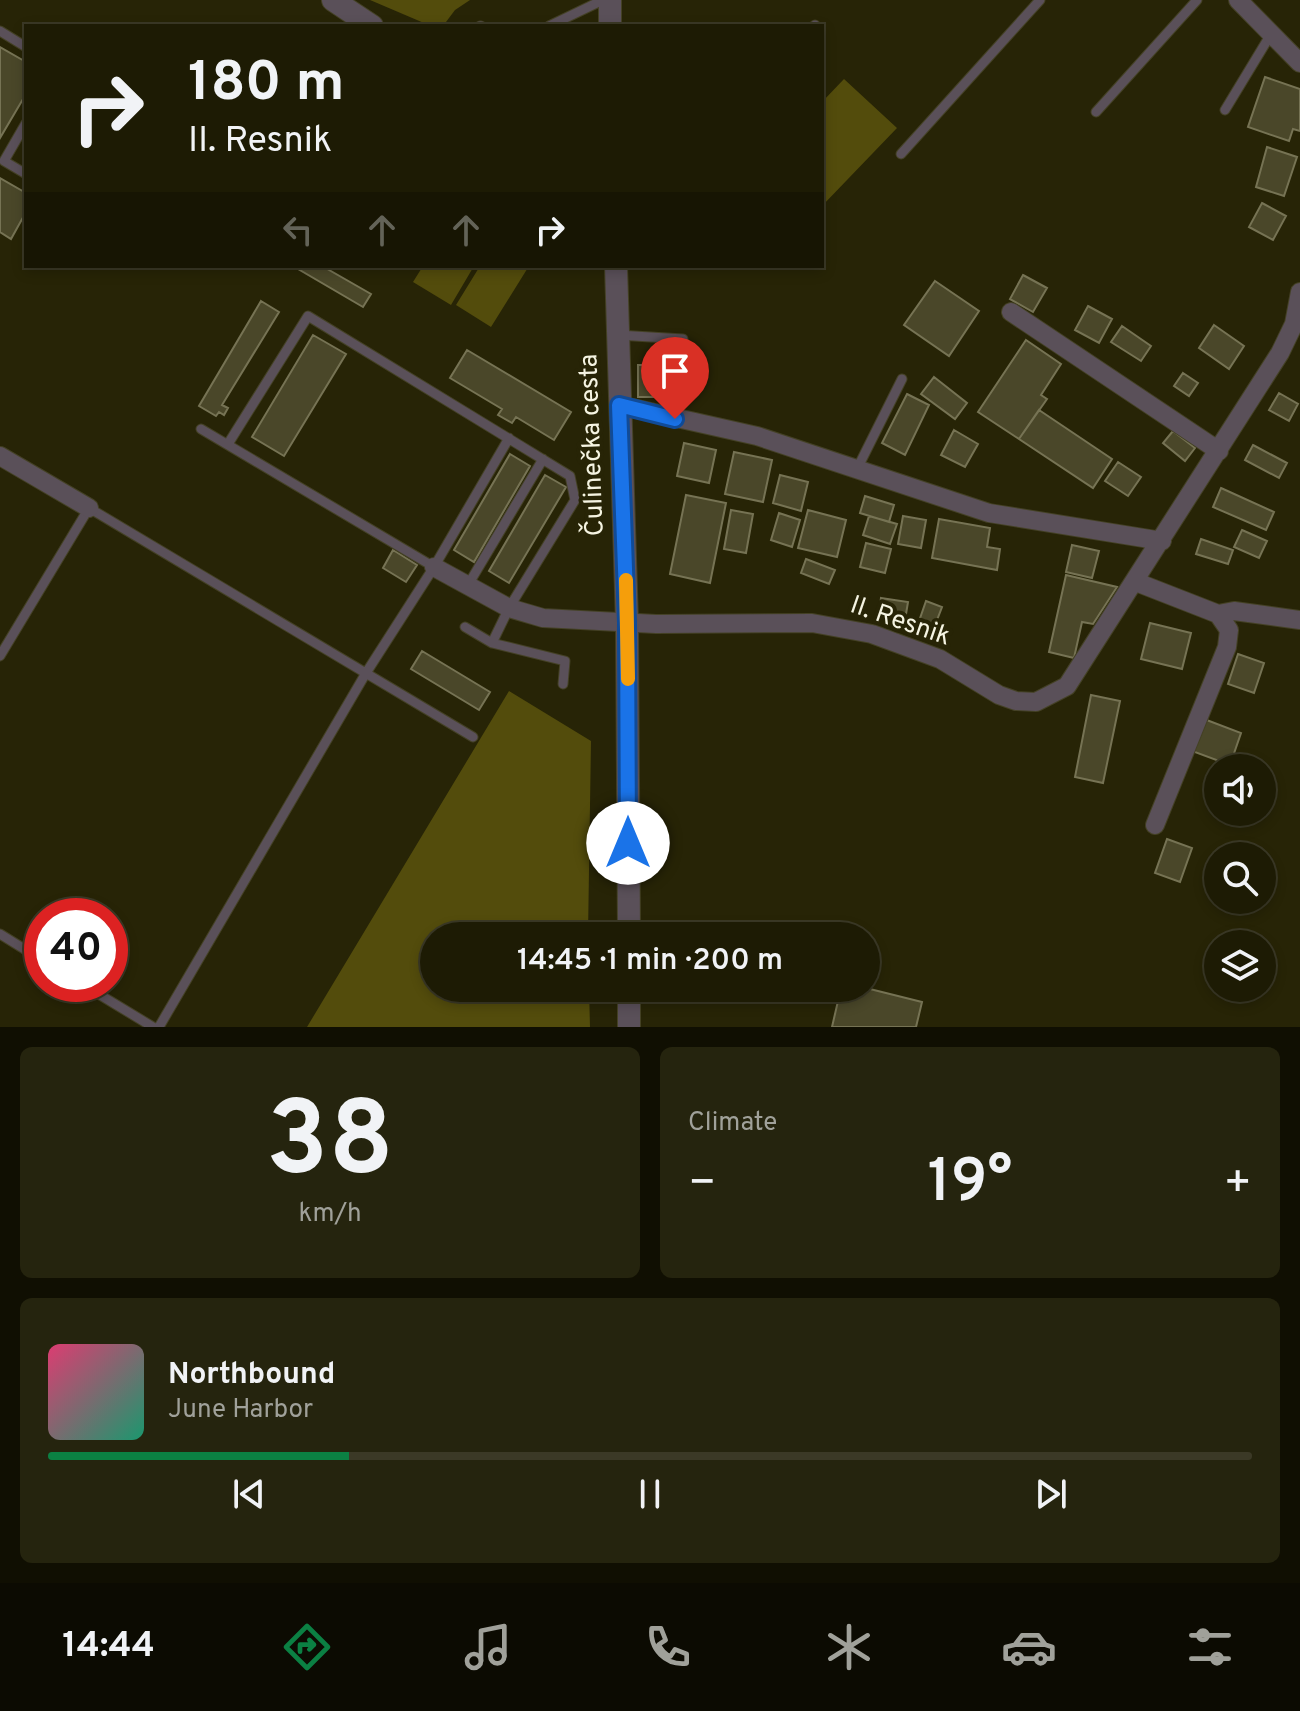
<!DOCTYPE html>
<meta charset="utf-8">
<style>
:root{--surface:#1d1b04;--page:#25240e;--text:#f1f3f6;--muted:#a0a19a;--line:#3b3926;--accent:#0b8043}
body{margin:0;font-family:Overpass,sans-serif;background:var(--page);color:var(--text);height:100vh;display:flex;flex-direction:column;font-size:30px;white-space:nowrap}
*{box-sizing:border-box;margin:0}
p{font-size:26px;color:var(--muted)}
.icon{flex:none;width:44px;height:44px;fill:none;stroke:currentColor;stroke-width:2;stroke-linecap:round;stroke-linejoin:round}
.map{position:relative;height:1027px;overflow:hidden}
.sheet{display:flex;flex-direction:column;gap:20px;padding:20px;background:#100f02;flex:1}
.sheet>*{flex:none}
.banner{position:absolute;left:24px;top:24px;width:800px;height:244px;border-radius:0px;box-shadow:0 4px 12px #0003,0 0 0 2px var(--line);background:#1d1b04;color:var(--text);overflow:hidden}
.buttons{position:absolute;left:1204px;top:754px;display:grid;gap:16px}
.buttons a{display:grid;place-items:center;width:72px;height:72px;border-radius:50%;background:var(--surface);box-shadow:0 4px 12px #0003,0 0 0 2px var(--line);font-size:40px}
.speed{position:absolute;left:24px;top:898px;display:flex;gap:16px;font-size:40px;font-weight:700;text-align:center}
.speed>*{display:grid;place-content:center;width:104px;height:104px;border-radius:50%;background:var(--surface);box-shadow:0 4px 12px #0003,0 0 0 2px var(--line);line-height:1}
.speed .limit{border:12px solid #d22;background:#fff;color:#111}
.pin{position:absolute;display:grid;place-items:center;width:68px;height:68px;color:#fff;margin:-82px -34px;border-radius:50% 50% 50% 0;rotate:-45deg;box-shadow:0 0 8px #0007}
.pin .icon{rotate:45deg}
.me{position:absolute;width:88px;margin:-44px;rotate:0deg;stroke-linejoin:round;filter:drop-shadow(0 0 6px #0008)}
.turn{display:flex;align-items:center;gap:28px;height:168px;padding:0 32px;font-size:36px}
.turn .icon{width:104px;height:104px;stroke-width:2.5}
.turn b{display:block;font-size:56px;line-height:68px}
.lanes{display:flex;align-items:center;height:76px;padding:0 32px;background:#0003;justify-content:center;gap:40px;direction:ltr}
.lanes .off{opacity:.35}
.big{font-size:60px;font-weight:600;line-height:1.1}
.sheet .card{flex:1;display:flex;flex-direction:column;justify-content:center;gap:12px;min-width:0;padding:0 28px;border-radius:12px;background:var(--page)}
.sheet .dial{align-items:center;gap:0}
.dial b{font-size:104px;line-height:1}
.song{display:flex;align-items:center;gap:24px}
.cover{width:96px;height:96px;border-radius:12px;background:linear-gradient(135deg,hsl(340 70% 55%),hsl(160 70% 35%))}
.played{height:8px;border-radius:4px;background:linear-gradient(90deg,var(--accent) 25%,var(--line) 25%)}
.keys{display:flex;justify-content:space-around;direction:ltr}
.heat{display:flex;justify-content:space-between;align-items:center;font-size:44px;direction:ltr}
.sheet .tiles{flex:1;display:grid;gap:20px;grid-template-columns:1fr 1fr}
.card:last-child{grid-column:span 2}
.trip{position:absolute;left:420px;top:922px;width:460px;height:80px;border-radius:40px;background:var(--surface);box-shadow:0 4px 12px #0003,0 0 0 2px var(--line);font-weight:600;line-height:80px;text-align:center}
.tabs{display:flex;height:128px;justify-content:space-around;align-items:center;background:#0c0b02;color:var(--muted)}
.tabs .icon{width:56px;height:56px}
.tabs .current{color:var(--accent)}
.tabs b{font-size:36px;color:var(--text)}
.map>svg:first-child{display:block}
</style>
<div class="map">
<svg width="1300" height="1027" viewBox="0 0 1300 1027">
<rect width="100%" height="100%" fill="#272406"/>
<!-- green -->
<path fill="#534c0c" d="M 370,0 L 470,0 L 455,10 L 443,26 L 431,26 Z
M 844,79 L 897,128 L 822,206 L 822,102 Z
M 423,266 L 474,266 L 451,305 L 413,282 Z
M 480,266 L 529,266 L 491,327 L 456,305 Z
M 509,691 L 591,741 L 588,936 L 434,936 L 434,988 L 589,988 L 590,1027 L 307,1027 Z"/>
<!-- building -->
<path fill="#4a4729" stroke="#767354" stroke-width="2" d="M 0,47 L 26,62 L 26,94 L 0,138 Z
M 1265,77 L 1300,89 L 1300,131 L 1293,129 L 1289,141 L 1248,127 Z
M 1267,147 L 1297,157 L 1284,196 L 1256,187 Z
M 0,178 L 26,193 L 26,212 L 11,239 L 0,232 Z
M 1262,203 L 1286,216 L 1273,240 L 1249,227 Z
M 293,266 L 322,266 L 371,294 L 363,307 Z
M 1023,275 L 1047,288 L 1033,312 L 1010,299 Z
M 935,281 L 979,311 L 949,356 L 904,325 Z
M 261,301 L 279,312 L 222,405 L 228,408 L 224,415 L 219,412 L 216,416 L 199,406 Z
M 1088,306 L 1112,319 L 1099,343 L 1075,330 Z
M 1214,325 L 1244,346 L 1229,369 L 1199,348 Z
M 1122,326 L 1151,346 L 1141,361 L 1111,342 Z
M 313,335 L 346,354 L 284,456 L 252,437 Z
M 1026,340 L 1061,364 L 1041,395 L 1047,399 L 1019,439 L 978,412 Z
M 467,350 L 571,412 L 554,440 L 516,417 L 512,423 L 498,415 L 502,409 L 450,378 Z
M 638,365 L 651,365 L 651,379 L 656,379 L 656,397 L 638,397 Z
M 1183,373 L 1198,383 L 1189,396 L 1174,386 Z
M 934,377 L 967,403 L 955,419 L 921,394 Z
M 1279,393 L 1298,404 L 1289,421 L 1269,410 Z
M 907,394 L 929,405 L 905,455 L 882,443 Z
M 1039,410 L 1112,459 L 1093,488 L 1019,439 Z
M 954,430 L 978,444 L 965,467 L 941,455 Z
M 1173,431 L 1195,448 L 1185,461 L 1163,443 Z
M 684,443 L 716,450 L 709,483 L 677,476 Z
M 1253,445 L 1287,463 L 1279,478 L 1245,460 Z
M 734,452 L 772,460 L 763,502 L 725,494 Z
M 510,454 L 530,466 L 474,562 L 454,550 Z
M 1118,462 L 1141,477 L 1128,496 L 1105,481 Z
M 545,475 L 566,487 L 509,583 L 489,571 Z
M 780,475 L 808,482 L 801,511 L 773,503 Z
M 1221,488 L 1274,512 L 1266,530 L 1213,507 Z
M 686,495 L 726,503 L 710,583 L 670,574 Z
M 865,496 L 894,505 L 889,522 L 860,513 Z
M 731,510 L 753,514 L 746,553 L 724,549 Z
M 808,510 L 846,520 L 837,557 L 798,548 Z
M 779,513 L 800,520 L 792,547 L 771,540 Z
M 869,516 L 897,524 L 890,544 L 863,535 Z
M 903,516 L 926,520 L 921,548 L 898,544 Z
M 939,519 L 990,528 L 987,547 L 1000,549 L 997,570 L 932,558 Z
M 1242,530 L 1267,541 L 1259,558 L 1234,547 Z
M 1201,539 L 1233,550 L 1228,564 L 1196,554 Z
M 866,543 L 891,549 L 885,573 L 860,567 Z
M 1072,545 L 1099,551 L 1092,578 L 1066,572 Z
M 393,550 L 417,565 L 406,582 L 383,568 Z
M 806,559 L 835,570 L 829,584 L 801,573 Z
M 1066,575 L 1117,587 L 1093,624 L 1082,622 L 1074,658 L 1049,652 Z
M 881,598 L 908,602 L 906,614 L 892,612 L 891,623 L 878,621 Z
M 926,601 L 942,607 L 932,633 L 917,627 Z
M 1150,623 L 1191,633 L 1182,669 L 1141,659 Z
M 422,651 L 490,692 L 479,710 L 411,669 Z
M 1238,654 L 1264,663 L 1254,693 L 1228,684 Z
M 1091,695 L 1120,701 L 1103,783 L 1075,777 Z
M 1204,719 L 1241,733 L 1230,765 L 1192,751 Z
M 1167,839 L 1192,848 L 1180,882 L 1155,873 Z
M 841,988 L 866,988 L 922,1002 L 916,1027 L 832,1027 Z"/>
<g fill="none" stroke-linecap="round" stroke-linejoin="round">
<defs>
<path id="service" d="M 480,26 L 481,26
M 549,26 L 603,0
M 814,26 L 815,25
M 0,31 L 26,47
M 1225,110 L 1271,34
M 1096,112 L 1197,0
M 26,123 L 4,161 L 26,174
M 901,154 L 1040,0
M 618,335 L 683,339
M 201,429 L 434,567
M 228,444 L 308,316 L 570,476 L 575,500 L 509,608 L 492,643
M 857,469 L 902,379
M 468,585 L 543,459
M 465,627 L 492,643 L 565,661 L 563,684
M 0,656 L 89,508 L 473,737
M 0,934 L 42,960
M 82,984 L 153,1027
M 159,1027 L 366,673 L 434,567 L 509,438"/>
<path id="minor" d="M 1238,0 L 1300,63
M 1011,312 L 1219,451
M 619,405 L 757,436 L 989,513 L 1162,541
M 0,456 L 89,508
M 434,567 L 509,608 L 543,618 L 656,624 L 812,623 L 872,634 L 940,659 L 999,695 L 1016,701 L 1036,702 L 1067,686 L 1280,353 L 1294,324 L 1300,292
M 1136,582 L 1218,614 L 1234,611 L 1300,620
M 1155,825 L 1227,647 L 1229,630 L 1218,614"/>
<path id="tertiary" d="M 333,0 L 372,26
M 610,0 L 610,26
M 616,266 L 627,623 L 629,936
M 629,988 L 629,1027"/>
</defs>
<!-- service casing -->
<use href="#service" stroke="#444125" stroke-width="11"/>
<!-- minor casing -->
<use href="#minor" stroke="#444125" stroke-width="20"/>
<!-- tertiary casing -->
<use href="#tertiary" stroke="#444125" stroke-width="24"/>
<!-- service -->
<use href="#service" stroke="#5a5059" stroke-width="9"/>
<!-- minor -->
<use href="#minor" stroke="#5a5059" stroke-width="18"/>
<!-- tertiary -->
<use href="#tertiary" stroke="#5a5059" stroke-width="22"/>
</g>
<g fill="none" stroke-linecap="round" stroke-linejoin="round">
<defs>
<path id="route" d="M 628,843 L 627,623 L 619,405 L 675,419"/>
</defs>
<!-- route casing -->
<use href="#route" stroke="#114b97" stroke-width="20"/>
<!-- route -->
<use href="#route" stroke="#1a73e8" stroke-width="14"/>
<!-- slow -->
<path stroke="#f59e0b" stroke-width="14" d="M 626,580 L 628,679"/>
</g>
<g text-anchor="middle" dominant-baseline="central" stroke-width="8" stroke-linejoin="round" paint-order="stroke">
<!-- street labels -->
<g font-size="26" fill="#f5f4e2" stroke="#272406">
<text transform="translate(593 445) rotate(-92)">Čulinečka cesta</text>
<text transform="translate(900 622) rotate(19)">II. Resnik</text>
</g>
</g>
</svg>
<div class="buttons">
<a><svg class="icon" aria-label="sound" viewBox="0 0 24 24"><path d="M4 9h4l5-4v14l-5-4H4zM17 9q2 3 0 6"/></svg></a>
<a><svg class="icon" aria-label="search" viewBox="0 0 24 24"><circle cx="10" cy="10" r="6"/><path d="M15 15l6 6"/></svg></a>
<a><svg class="icon" aria-label="layers" viewBox="0 0 24 24"><path d="M12 4l9 5-9 5-9-5zM3 14l9 5 9-5"/></svg></a>
</div>
<div class="speed"><div class="limit">40</div></div>
<div class="pin" style="left:675px;top:419px;background:#d93025"><svg class="icon" aria-label="arrive" viewBox="0 0 24 24"><path d="M6 21V4h12l-3 4 3 4H6"/></svg></div>
<svg class="me" style="left:628px;top:843px" viewBox="-20 -20 40 40"><circle r="19" fill="#fff"/><path d="M0-13L10 11 0 6-10 11z" fill="#1a73e8"/></svg>
<div class="trip">14:45 · 1 min · 200 m</div>
<div class="banner">
<div class="turn"><svg class="icon" aria-label="right" viewBox="0 0 24 24"><path d="M7 20v-9h11M14 6l5 5-5 5"/></svg><div><b>180 m</b>II. Resnik</div></div>
<div class="lanes"><svg class="icon off" aria-label="left" viewBox="0 0 24 24"><path d="M17 20v-9H6M10 6l-5 5 5 5"/></svg><svg class="icon off" aria-label="ahead" viewBox="0 0 24 24"><path d="M12 20V5M6 11l6-6 6 6"/></svg><svg class="icon off" aria-label="ahead" viewBox="0 0 24 24"><path d="M12 20V5M6 11l6-6 6 6"/></svg><svg class="icon" aria-label="right" viewBox="0 0 24 24"><path d="M7 20v-9h11M14 6l5 5-5 5"/></svg></div>
</div>
</div>
<section class="sheet">
<div class="tiles">
<div class="card dial"><b>38</b><p>km/h</p></div>
<div class="card"><p>Climate</p>
<div class="heat"><a>−</a><b class="big">19°</b><a>+</a></div>
</div>
<div class="card">
<div class="song"><i class="cover"></i><div><b>Northbound</b><p>June Harbor</p></div></div>
<div class="played"></div>
<div class="keys"><svg class="icon" aria-label="previous" viewBox="0 0 24 24"><path d="M18 5L8 12l10 7zM5 5v14"/></svg><svg class="icon" aria-label="pause" viewBox="0 0 24 24"><path d="M8 5v14M16 5v14"/></svg><svg class="icon" aria-label="next" viewBox="0 0 24 24"><path d="M6 5l10 7-10 7zM19 5v14"/></svg></div>
</div>
</div>
</section>
<nav class="tabs">
<b>14:44</b>
<svg class="icon current" aria-label="directions" viewBox="0 0 24 24"><path d="M12 3l9 9-9 9-9-9zM9 14v-3h6M13 9l2 2-2 2"/></svg>
<svg class="icon" aria-label="music" viewBox="0 0 24 24"><path d="M9 18V5l10-2v13"/><circle cx="6" cy="18" r="3"/><circle cx="16" cy="16" r="3"/></svg>
<svg class="icon" aria-label="phone" viewBox="0 0 24 24"><path d="M5 4h4l2 5-3 2q2 4 5 5l2-3 5 2v4C11 20 4 13 5 4z"/></svg>
<svg class="icon" aria-label="climate" viewBox="0 0 24 24"><path d="M12 3v18M4 7l16 10M4 17L20 7"/></svg>
<svg class="icon" aria-label="car" viewBox="0 0 24 24"><path d="M5 17H2v-5l4-1 3-4h7l3 4 3 1v5h-3M9 17h6M6 11h13"/><circle cx="7" cy="17" r="2"/><circle cx="17" cy="17" r="2"/></svg>
<svg class="icon" aria-label="filters" viewBox="0 0 24 24"><path d="M4 7h16M4 17h16"/><circle cx="9" cy="7" r="2"/><circle cx="15" cy="17" r="2"/></svg>
</nav>
